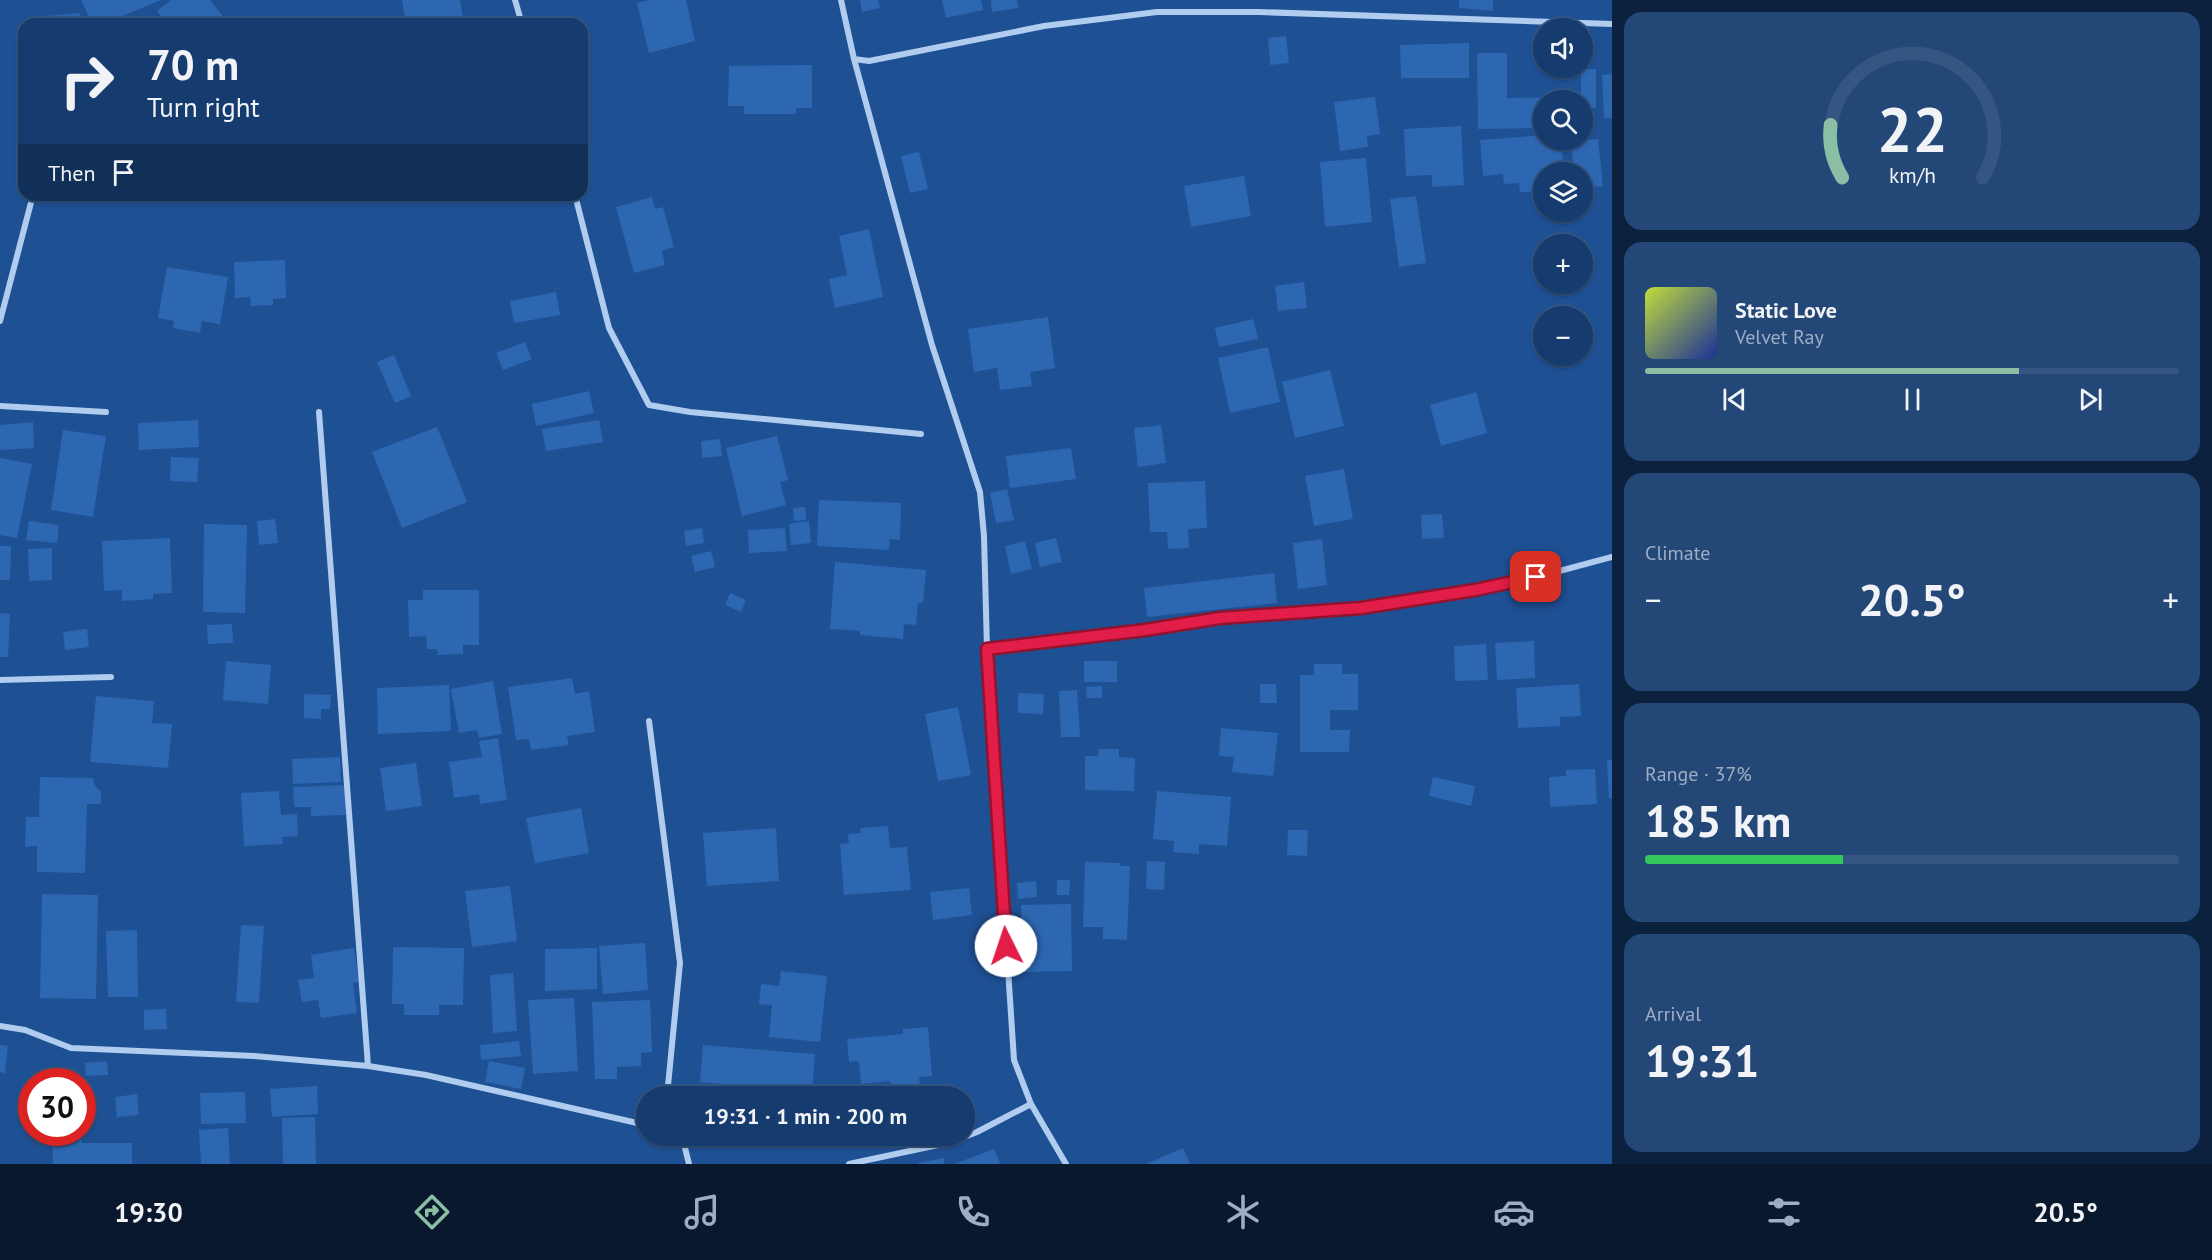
<!DOCTYPE html>
<meta charset="utf-8">
<style>
:root{--surface:#163c6f;--page:#234777;--text:#f1f3f6;--muted:#9eadc3;--line:#355682;--accent:#8abfa5}
body{margin:0;font-family:"PT Sans",sans-serif;background:var(--page);color:var(--text);height:100vh;display:flex;flex-direction:column;font-size:22px;white-space:nowrap}
*{box-sizing:border-box;margin:0}
p{font-size:20px;color:var(--muted)}
.icon{flex:none;width:33px;height:33px;fill:none;stroke:currentColor;stroke-width:2;stroke-linecap:round;stroke-linejoin:round}
.map{position:relative;flex:1;overflow:hidden}
.panel{display:flex;flex-direction:column;gap:12px;padding:12px;background:#0c213d;width:600px}
.panel>*{flex:none}
.top-card{position:absolute;left:18px;top:18px;width:570px;height:183px;border-radius:18px;box-shadow:0 2px 4px #0004,0 0 0 2px var(--line);background:#163c6f;color:var(--text);overflow:hidden}
.buttons{position:absolute;left:1533px;top:18px;display:grid;gap:12px}
.buttons a{display:grid;place-items:center;width:60px;height:60px;border-radius:50%;background:var(--surface);box-shadow:0 2px 4px #0004,0 0 0 2px var(--line);font-size:30px}
.speed{position:absolute;left:18px;top:1068px;display:flex;gap:12px;font-size:30px;font-weight:700;text-align:center}
.speed>*{display:grid;place-content:center;width:78px;height:78px;border-radius:50%;background:var(--surface);box-shadow:0 2px 4px #0004,0 0 0 2px var(--line);line-height:1}
.speed .limit{border:9px solid #d22;background:#fff;color:#111}
.pin{position:absolute;display:grid;place-items:center;width:51px;height:51px;color:#fff;margin:-26px;border-radius:12px;box-shadow:0 3px 9px #0006}
.me{position:absolute;width:66px;margin:-33px;rotate:356deg;stroke-linejoin:round;filter:drop-shadow(0 0 4px #0008)}
.turn{display:flex;align-items:center;gap:21px;height:126px;padding:0 30px;font-size:27px}
.turn .icon{width:78px;height:78px;stroke-width:2.5}
.turn b{display:block;font-size:42px;line-height:51px}
.then{display:flex;align-items:center;height:57px;padding:0 30px;background:#0003;gap:12px;font-size:22px}
.big{font-size:45px;font-weight:800;line-height:1.1}
.panel .widget{flex:1;display:flex;flex-direction:column;justify-content:center;gap:9px;min-width:0;padding:0 21px;border-radius:18px;background:var(--page)}
.panel .dial{align-items:center;gap:0}
.dial svg{height:156px;overflow:visible;fill:none;stroke:var(--line);stroke-width:7;stroke-linecap:round;text-anchor:middle}
.dial text{fill:var(--text);stroke:none}
.song{display:flex;align-items:center;gap:18px}
.cover{width:72px;height:72px;border-radius:9px;background:linear-gradient(135deg,hsl(70 70% 55%),hsl(230 70% 35%))}
.played{height:6px;border-radius:3px;background:linear-gradient(90deg,var(--accent) 70%,var(--line) 70%)}
.keys{display:flex;justify-content:space-around;direction:ltr}
.heat{display:flex;justify-content:space-between;align-items:center;font-size:33px;direction:ltr}
.charge{height:9px;border-radius:4px;background:linear-gradient(90deg,#34c759 37%,var(--line) 0)}
.trip{position:absolute;left:636px;top:1086px;width:339px;height:60px;border-radius:30px;background:var(--surface);box-shadow:0 2px 4px #0004,0 0 0 2px var(--line);font-weight:800;line-height:60px;text-align:center}
.dock{display:flex;height:96px;justify-content:space-around;align-items:center;background:#09182c;color:var(--muted)}
.dock .icon{width:42px;height:42px}
.dock .on{color:var(--accent)}
.dock b{font-size:27px;color:var(--text)}
main{display:flex;flex:1;min-height:0}
.map>svg:first-child{display:block}
</style>
<main>
<div class="map">
<svg width="1612" height="1164" viewBox="0 0 1612 1164">
<rect width="100%" height="100%" fill="#1e5094"/>
<!-- building -->
<path fill="#2d67b2" d="M 81,0 L 161,0 L 103,24 L 92,24 Z
M 171,0 L 210,0 L 229,24 L 167,24 L 157,11 Z
M 402,0 L 460,0 L 464,24 L 406,24 Z
M 649,0 L 686,0 L 695,41 L 649,53 L 637,3 Z
M 860,0 L 878,0 L 880,8 L 862,12 Z
M 942,0 L 981,0 L 983,10 L 946,18 Z
M 991,0 L 1017,0 L 1018,8 L 992,12 Z
M 1459,0 L 1493,0 L 1493,11 L 1459,8 Z
M 80,13 L 81,24 L 48,24 L 47,16 Z
M 1286,36 L 1289,63 L 1270,65 L 1268,38 Z
M 1469,43 L 1469,78 L 1401,78 L 1400,45 Z
M 1477,53 L 1507,53 L 1507,98 L 1581,97 L 1581,69 L 1596,69 L 1596,108 L 1591,108 L 1591,128 L 1582,128 L 1582,100 L 1544,100 L 1544,128 L 1478,129 Z
M 812,65 L 812,108 L 796,108 L 796,114 L 744,114 L 744,106 L 728,106 L 729,66 Z
M 1612,74 L 1612,118 L 1604,118 L 1602,75 Z
M 1375,97 L 1380,134 L 1367,136 L 1368,147 L 1340,151 L 1334,102 Z
M 1461,126 L 1464,185 L 1432,187 L 1432,175 L 1406,176 L 1404,129 Z
M 1544,135 L 1544,140 L 1561,140 L 1564,172 L 1544,172 L 1544,191 L 1520,192 L 1519,183 L 1504,184 L 1503,174 L 1483,176 L 1480,140 Z
M 1598,139 L 1603,186 L 1582,188 L 1582,172 L 1574,172 L 1571,141 Z
M 919,152 L 928,189 L 910,193 L 901,156 Z
M 1366,158 L 1372,222 L 1325,227 L 1320,162 Z
M 1244,176 L 1251,216 L 1191,227 L 1184,186 Z
M 1416,196 L 1426,263 L 1399,267 L 1390,199 Z
M 652,197 L 655,209 L 663,207 L 674,247 L 662,251 L 665,265 L 634,273 L 616,207 Z
M 869,229 L 883,297 L 835,308 L 829,279 L 847,275 L 839,236 Z
M 285,260 L 286,298 L 273,299 L 273,305 L 251,306 L 250,297 L 235,298 L 234,262 Z
M 167,267 L 228,277 L 220,324 L 202,321 L 200,333 L 173,328 L 174,321 L 158,318 Z
M 1304,282 L 1307,308 L 1278,311 L 1275,286 Z
M 556,292 L 560,315 L 514,323 L 510,301 Z
M 1048,317 L 1055,368 L 1030,372 L 1032,386 L 1000,390 L 997,368 L 974,372 L 968,329 Z
M 1253,319 L 1258,339 L 1219,347 L 1215,328 Z
M 525,342 L 532,359 L 503,370 L 496,353 Z
M 1268,347 L 1280,402 L 1230,413 L 1218,358 Z
M 394,355 L 411,396 L 395,403 L 377,362 Z
M 1330,370 L 1344,426 L 1295,438 L 1282,382 Z
M 589,391 L 594,413 L 536,426 L 532,404 Z
M 1476,392 L 1487,433 L 1441,446 L 1430,405 Z
M 198,420 L 199,447 L 139,450 L 138,423 Z
M 599,420 L 603,442 L 546,451 L 542,429 Z
M 33,422 L 34,448 L 0,450 L 0,425 Z
M 1161,425 L 1166,463 L 1138,467 L 1134,428 Z
M 437,427 L 467,502 L 402,528 L 372,452 Z
M 63,430 L 106,436 L 93,517 L 51,510 Z
M 777,436 L 788,480 L 780,482 L 786,505 L 742,516 L 726,448 Z
M 720,439 L 722,456 L 702,458 L 701,441 Z
M 1071,448 L 1076,479 L 1010,488 L 1006,456 Z
M 171,457 L 199,458 L 197,482 L 170,481 Z
M 0,458 L 32,464 L 17,538 L 0,535 Z
M 1344,469 L 1353,519 L 1314,526 L 1305,476 Z
M 1205,481 L 1207,528 L 1188,529 L 1189,548 L 1168,549 L 1167,532 L 1150,532 L 1148,483 Z
M 1007,489 L 1014,520 L 996,523 L 990,493 Z
M 819,500 L 901,503 L 900,540 L 890,539 L 889,550 L 817,546 Z
M 805,507 L 806,520 L 794,521 L 793,508 Z
M 1442,514 L 1444,538 L 1422,539 L 1421,515 Z
M 275,519 L 278,543 L 259,545 L 257,521 Z
M 29,521 L 59,525 L 57,543 L 26,540 Z
M 809,521 L 811,543 L 791,545 L 789,524 Z
M 204,524 L 247,525 L 245,613 L 203,612 Z
M 702,528 L 704,543 L 686,546 L 684,531 Z
M 785,528 L 787,551 L 749,553 L 748,530 Z
M 170,538 L 172,593 L 153,594 L 153,599 L 122,601 L 122,590 L 104,591 L 102,541 Z
M 1056,538 L 1062,562 L 1040,567 L 1035,543 Z
M 1322,539 L 1327,585 L 1298,589 L 1293,543 Z
M 1025,541 L 1032,569 L 1011,574 L 1005,546 Z
M 0,546 L 11,546 L 10,580 L 0,580 Z
M 52,548 L 52,580 L 29,581 L 28,549 Z
M 711,551 L 715,567 L 695,572 L 691,556 Z
M 835,562 L 926,570 L 923,603 L 918,603 L 916,625 L 904,624 L 903,639 L 860,635 L 860,631 L 830,629 Z
M 1274,573 L 1277,603 L 1147,617 L 1144,588 Z
M 423,590 L 479,590 L 479,645 L 463,645 L 463,654 L 438,655 L 437,649 L 427,649 L 426,636 L 409,637 L 408,600 L 423,600 Z
M 730,593 L 746,600 L 741,612 L 725,605 Z
M 0,613 L 10,614 L 8,657 L 0,657 Z
M 232,624 L 233,643 L 208,644 L 207,625 Z
M 87,629 L 89,647 L 65,650 L 63,632 Z
M 1534,641 L 1535,678 L 1497,680 L 1495,643 Z
M 1486,644 L 1488,680 L 1455,681 L 1454,646 Z
M 226,661 L 271,665 L 268,704 L 223,700 Z
M 1084,661 L 1117,661 L 1117,682 L 1084,682 Z
M 1314,664 L 1342,664 L 1342,674 L 1358,674 L 1358,710 L 1330,710 L 1330,730 L 1350,730 L 1349,752 L 1300,752 L 1300,675 L 1314,675 Z
M 572,678 L 575,694 L 589,691 L 595,732 L 567,736 L 569,745 L 531,750 L 529,739 L 516,740 L 508,687 Z
M 493,681 L 502,734 L 479,738 L 477,730 L 459,733 L 451,689 Z
M 1260,684 L 1276,684 L 1277,703 L 1260,703 Z
M 1579,684 L 1581,716 L 1560,717 L 1560,726 L 1518,728 L 1516,688 Z
M 449,685 L 451,731 L 378,734 L 377,688 Z
M 1102,686 L 1102,698 L 1087,698 L 1086,687 Z
M 1077,690 L 1080,737 L 1061,737 L 1059,691 Z
M 1018,693 L 1044,694 L 1043,714 L 1018,713 Z
M 304,694 L 331,695 L 330,709 L 321,709 L 321,719 L 304,718 Z
M 96,696 L 154,701 L 152,723 L 172,724 L 168,768 L 90,762 Z
M 958,707 L 971,775 L 938,781 L 925,714 Z
M 1221,728 L 1278,733 L 1273,776 L 1232,772 L 1234,757 L 1219,756 Z
M 498,738 L 507,800 L 480,804 L 479,794 L 454,798 L 449,762 L 482,757 L 479,741 Z
M 1099,749 L 1119,749 L 1119,757 L 1135,758 L 1134,791 L 1085,790 L 1085,756 L 1098,756 Z
M 340,757 L 341,782 L 293,784 L 292,759 Z
M 1607,760 L 1612,760 L 1612,798 L 1609,799 Z
M 416,763 L 422,806 L 386,811 L 380,768 Z
M 1595,769 L 1597,804 L 1550,807 L 1549,777 L 1566,776 L 1566,770 Z
M 40,777 L 93,778 L 95,786 L 101,791 L 101,804 L 87,804 L 85,873 L 37,872 L 37,846 L 25,847 L 26,817 L 39,817 Z
M 1433,777 L 1475,786 L 1471,806 L 1429,796 Z
M 345,785 L 346,815 L 311,816 L 311,807 L 294,807 L 293,787 Z
M 279,791 L 281,815 L 297,814 L 298,836 L 282,837 L 283,844 L 244,846 L 241,793 Z
M 1157,791 L 1231,797 L 1227,846 L 1199,844 L 1199,854 L 1173,852 L 1174,841 L 1153,839 Z
M 581,808 L 589,853 L 535,863 L 526,818 Z
M 888,826 L 890,848 L 907,847 L 911,890 L 844,895 L 840,844 L 849,843 L 848,834 L 861,833 L 860,828 Z
M 776,828 L 779,881 L 707,886 L 703,833 Z
M 1288,830 L 1308,830 L 1307,856 L 1287,855 Z
M 1147,861 L 1165,862 L 1164,890 L 1146,889 Z
M 1085,862 L 1120,863 L 1120,866 L 1130,866 L 1127,940 L 1103,939 L 1103,927 L 1083,927 Z
M 1057,880 L 1070,880 L 1069,895 L 1057,895 Z
M 1036,881 L 1037,897 L 1018,899 L 1017,883 Z
M 510,886 L 517,941 L 472,947 L 465,891 Z
M 969,888 L 972,915 L 933,920 L 930,892 Z
M 42,894 L 98,895 L 96,999 L 40,998 Z
M 1071,904 L 1072,971 L 1023,972 L 1021,905 Z
M 241,925 L 264,926 L 259,1003 L 236,1002 Z
M 137,930 L 138,997 L 108,997 L 106,931 Z
M 645,943 L 648,990 L 603,994 L 599,946 Z
M 393,947 L 464,948 L 463,1005 L 439,1005 L 439,1015 L 404,1015 L 404,1004 L 392,1004 Z
M 354,948 L 359,982 L 353,983 L 357,1013 L 321,1018 L 318,1000 L 302,1002 L 298,980 L 314,978 L 311,955 Z
M 597,948 L 597,989 L 545,991 L 545,949 Z
M 781,971 L 827,976 L 820,1042 L 769,1037 L 772,1005 L 759,1004 L 761,984 L 779,986 Z
M 513,973 L 517,1031 L 493,1033 L 490,975 Z
M 574,998 L 578,1071 L 533,1074 L 528,1000 Z
M 650,1000 L 652,1052 L 641,1053 L 641,1066 L 617,1067 L 617,1079 L 595,1079 L 592,1002 Z
M 166,1009 L 167,1029 L 144,1030 L 144,1010 Z
M 928,1027 L 932,1076 L 919,1077 L 921,1096 L 891,1096 L 890,1081 L 861,1084 L 859,1061 L 849,1062 L 847,1039 L 903,1034 L 903,1029 Z
M 519,1041 L 521,1056 L 481,1060 L 480,1045 Z
M 0,1045 L 8,1046 L 5,1073 L 0,1072 Z
M 703,1045 L 815,1054 L 812,1092 L 700,1082 Z
M 107,1061 L 108,1075 L 86,1076 L 85,1063 Z
M 489,1061 L 525,1068 L 521,1089 L 485,1082 Z
M 317,1086 L 318,1114 L 272,1117 L 270,1089 Z
M 245,1092 L 246,1123 L 201,1124 L 200,1093 Z
M 137,1094 L 139,1115 L 117,1117 L 115,1097 Z
M 315,1117 L 316,1164 L 283,1164 L 282,1118 Z
M 228,1128 L 230,1164 L 201,1164 L 199,1130 Z
M 52,1132 L 82,1132 L 82,1143 L 132,1143 L 132,1164 L 53,1164 Z
M 1183,1148 L 1190,1164 L 1146,1164 Z
M 994,1149 L 1000,1164 L 954,1164 Z
M 944,1158 L 944,1164 L 918,1164 L 918,1163 Z"/>
<g fill="none" stroke-linecap="round" stroke-linejoin="round">
<!-- street -->
<path stroke="#b0ccee" stroke-width="6" d="M 515,0 L 522,24
M 841,0 L 854,59 L 932,345 L 980,492 L 984,536 L 987,649 L 1014,1060 L 1031,1104 L 1066,1164
M 854,59 L 869,61 L 1044,26 L 1157,12 L 1259,12 L 1612,24
M 575,195 L 609,328 L 649,405 L 690,412 L 921,434
M 0,321 L 33,195
M 0,406 L 106,412
M 319,412 L 368,1066
M 987,649 L 1145,630 L 1220,618 L 1361,608 L 1475,590 L 1537,577 L 1612,557
M 0,680 L 111,677
M 649,721 L 680,963 L 667,1096
M 0,1026 L 25,1030 L 71,1048 L 254,1056 L 368,1066 L 426,1075 L 646,1125
M 673,1136 L 684,1144 L 689,1164
M 849,1164 L 952,1142 L 977,1132 L 1031,1104"/>
</g>
<g fill="none" stroke-linecap="round" stroke-linejoin="round">
<defs>
<path id="route" d="M 1006,946 L 987,649 L 1145,630 L 1220,618 L 1361,608 L 1475,590 L 1536,577"/>
</defs>
<!-- route casing -->
<use href="#route" stroke="#92132f" stroke-width="15"/>
<!-- route -->
<use href="#route" stroke="#e11d48" stroke-width="10"/>
</g>
</svg>
<div class="buttons">
<a><svg class="icon" aria-label="sound" viewBox="0 0 24 24"><path d="M4 9h4l5-4v14l-5-4H4zM17 9q2 3 0 6"/></svg></a>
<a><svg class="icon" aria-label="search" viewBox="0 0 24 24"><circle cx="10" cy="10" r="6"/><path d="M15 15l6 6"/></svg></a>
<a><svg class="icon" aria-label="layers" viewBox="0 0 24 24"><path d="M12 4l9 5-9 5-9-5zM3 14l9 5 9-5"/></svg></a>
<a>+</a>
<a>−</a>
</div>
<div class="speed"><div class="limit">30</div></div>
<div class="pin" style="left:1536px;top:577px;background:#d93025"><svg class="icon" aria-label="arrive" viewBox="0 0 24 24"><path d="M6 21V4h12l-3 4 3 4H6"/></svg></div>
<svg class="me" style="left:1006px;top:946px" viewBox="-20 -20 40 40"><circle r="19" fill="#fff"/><path d="M0-13L10 11 0 6-10 11z" fill="#e11d48"/></svg>
<div class="trip">19:31 · 1 min · 200 m</div>
<div class="top-card">
<div class="turn"><svg class="icon" aria-label="right" viewBox="0 0 24 24"><path d="M7 20v-9h11M14 6l5 5-5 5"/></svg><div><b>70 m</b>Turn right</div></div>
<div class="then">Then<svg class="icon" aria-label="arrive" viewBox="0 0 24 24"><path d="M6 21V4h12l-3 4 3 4H6"/></svg></div>
</div>
</div>
<section class="panel">
<div class="widget dial"><svg viewBox="0 0 100 80">
<path d="M14 69A42 42 0 1 1 86 69"/>
<path d="M14 69A42 42 0 0 1 8 42" stroke="#8abfa5"/>
<text x="50" y="56" font-size="32" font-weight="700">22</text>
<text x="50" y="72" font-size="11">km/h</text>
</svg></div>
<div class="widget">
<div class="song"><i class="cover"></i><div><b>Static Love</b><p>Velvet Ray</p></div></div>
<div class="played"></div>
<div class="keys"><svg class="icon" aria-label="previous" viewBox="0 0 24 24"><path d="M18 5L8 12l10 7zM5 5v14"/></svg><svg class="icon" aria-label="pause" viewBox="0 0 24 24"><path d="M8 5v14M16 5v14"/></svg><svg class="icon" aria-label="next" viewBox="0 0 24 24"><path d="M6 5l10 7-10 7zM19 5v14"/></svg></div>
</div>
<div class="widget"><p>Climate</p>
<div class="heat"><a>−</a><b class="big">20.5°</b><a>+</a></div>
</div>
<div class="widget"><p>Range · 37%</p><b class="big">185 km</b><div class="charge"></div></div>
<div class="widget"><p>Arrival</p><b class="big">19:31</b></div>
</section>
</main>
<nav class="dock">
<b>19:30</b>
<svg class="icon on" aria-label="directions" viewBox="0 0 24 24"><path d="M12 3l9 9-9 9-9-9zM9 14v-3h6M13 9l2 2-2 2"/></svg>
<svg class="icon" aria-label="music" viewBox="0 0 24 24"><path d="M9 18V5l10-2v13"/><circle cx="6" cy="18" r="3"/><circle cx="16" cy="16" r="3"/></svg>
<svg class="icon" aria-label="phone" viewBox="0 0 24 24"><path d="M5 4h4l2 5-3 2q2 4 5 5l2-3 5 2v4C11 20 4 13 5 4z"/></svg>
<svg class="icon" aria-label="climate" viewBox="0 0 24 24"><path d="M12 3v18M4 7l16 10M4 17L20 7"/></svg>
<svg class="icon" aria-label="car" viewBox="0 0 24 24"><path d="M5 17H2v-5l4-1 3-4h7l3 4 3 1v5h-3M9 17h6M6 11h13"/><circle cx="7" cy="17" r="2"/><circle cx="17" cy="17" r="2"/></svg>
<svg class="icon" aria-label="filters" viewBox="0 0 24 24"><path d="M4 7h16M4 17h16"/><circle cx="9" cy="7" r="2"/><circle cx="15" cy="17" r="2"/></svg>
<b>20.5°</b>
</nav>
